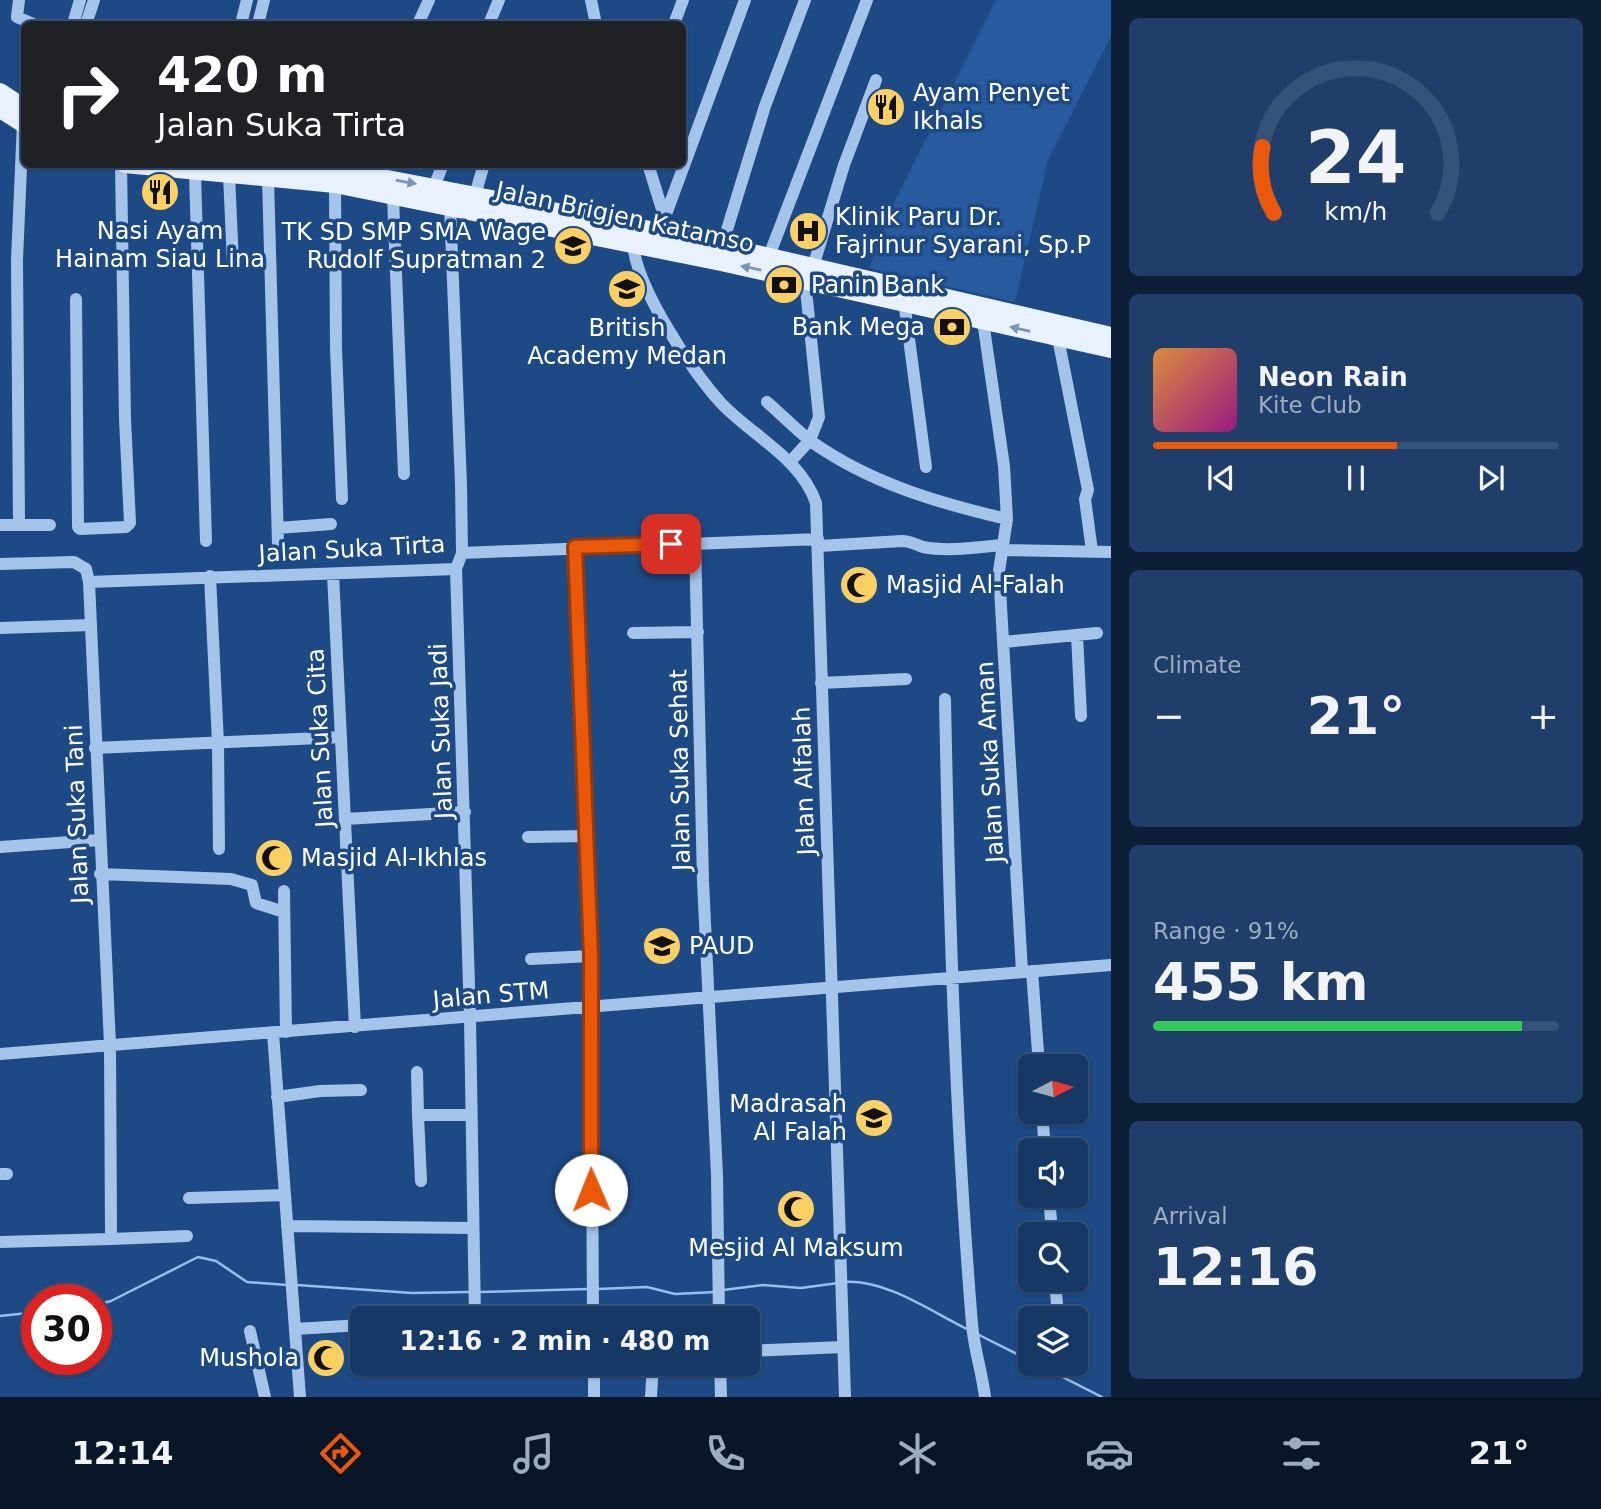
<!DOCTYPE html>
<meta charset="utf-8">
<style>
:root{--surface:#163864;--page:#1f3f6a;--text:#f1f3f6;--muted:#9eacbf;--line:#355278;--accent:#ea580c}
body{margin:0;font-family:"DejaVu Sans",sans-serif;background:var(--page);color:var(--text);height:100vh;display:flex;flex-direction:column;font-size:26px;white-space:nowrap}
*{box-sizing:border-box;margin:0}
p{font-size:23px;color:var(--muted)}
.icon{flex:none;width:38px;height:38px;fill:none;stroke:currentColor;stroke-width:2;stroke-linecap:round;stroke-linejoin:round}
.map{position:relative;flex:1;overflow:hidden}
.side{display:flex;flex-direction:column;gap:18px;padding:18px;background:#0c1f37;width:490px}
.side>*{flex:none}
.hud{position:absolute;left:21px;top:21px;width:665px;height:147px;border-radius:10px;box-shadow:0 2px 5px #0004,0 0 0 2px var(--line);background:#202124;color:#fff;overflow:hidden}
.needle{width:46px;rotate:84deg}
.fabs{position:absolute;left:1018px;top:1054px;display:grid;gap:14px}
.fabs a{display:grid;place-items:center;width:70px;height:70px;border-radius:10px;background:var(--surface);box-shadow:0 2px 5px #0004,0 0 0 2px var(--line);font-size:35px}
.speed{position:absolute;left:21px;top:1284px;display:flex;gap:14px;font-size:35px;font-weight:700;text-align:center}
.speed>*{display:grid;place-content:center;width:91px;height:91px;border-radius:50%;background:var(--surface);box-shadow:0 2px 5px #0004,0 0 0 2px var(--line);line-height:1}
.speed .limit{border:10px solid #d22;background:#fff;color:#111}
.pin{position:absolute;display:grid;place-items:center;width:60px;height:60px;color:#fff;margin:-30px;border-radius:14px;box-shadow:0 4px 10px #0006}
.me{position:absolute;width:77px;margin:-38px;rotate:359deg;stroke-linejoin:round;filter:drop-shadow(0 0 5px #0008)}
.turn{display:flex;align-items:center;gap:24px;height:147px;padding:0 21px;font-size:32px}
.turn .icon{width:91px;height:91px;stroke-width:2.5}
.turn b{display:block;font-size:49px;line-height:60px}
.big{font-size:52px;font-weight:600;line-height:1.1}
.side .card{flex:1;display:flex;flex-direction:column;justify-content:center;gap:10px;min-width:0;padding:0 24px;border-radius:10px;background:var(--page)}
.side .dial{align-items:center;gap:0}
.dial svg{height:182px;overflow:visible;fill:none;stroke:var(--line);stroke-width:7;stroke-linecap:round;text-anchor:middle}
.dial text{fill:var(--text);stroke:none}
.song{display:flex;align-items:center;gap:21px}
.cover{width:84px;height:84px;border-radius:10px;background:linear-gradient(135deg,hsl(30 70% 55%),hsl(310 70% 35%))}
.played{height:7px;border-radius:4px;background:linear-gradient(90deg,var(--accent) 60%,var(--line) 60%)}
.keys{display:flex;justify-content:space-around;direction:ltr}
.heat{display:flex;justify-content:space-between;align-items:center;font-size:38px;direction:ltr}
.charge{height:10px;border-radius:5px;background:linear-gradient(90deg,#34c759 91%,var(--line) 0)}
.trip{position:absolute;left:350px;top:1306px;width:410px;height:70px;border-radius:10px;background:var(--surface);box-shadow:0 2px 5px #0004,0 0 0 2px var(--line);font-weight:600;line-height:70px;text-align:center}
.menu{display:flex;height:112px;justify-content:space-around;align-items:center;background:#091628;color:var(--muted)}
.menu .icon{width:49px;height:49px}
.menu .active{color:var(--accent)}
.menu b{font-size:32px;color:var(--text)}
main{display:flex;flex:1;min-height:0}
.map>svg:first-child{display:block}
</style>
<main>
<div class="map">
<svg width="1111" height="1397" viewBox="0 0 1111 1397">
<rect width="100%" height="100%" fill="#1d4a85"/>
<!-- green -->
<path fill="#275b9e" d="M 996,0 L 1111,0 L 1111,36 L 1048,160 L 1015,302 L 869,268 L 894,203 Z"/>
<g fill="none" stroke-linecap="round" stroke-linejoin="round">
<!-- stream -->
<path stroke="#98beec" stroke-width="2.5" d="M 844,1282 C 886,1279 932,1312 967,1329
M 297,1285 L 412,1293 L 469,1292
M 598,1289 L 647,1287 L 675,1294 L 716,1292
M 723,1290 L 763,1285 L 801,1288 L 838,1283
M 479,1292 L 588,1289
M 96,1305 L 111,1301 L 198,1257 L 216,1261 L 247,1282 L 287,1285
M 0,1316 L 37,1312
M 977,1334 L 1031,1361
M 1035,1363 L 1102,1397"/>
<!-- minor -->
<path stroke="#a5c4ea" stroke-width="12" d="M 19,0 L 17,17 L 33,24
M 591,0 L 596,24
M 73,24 L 80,0
M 86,24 L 94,0
M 241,24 L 247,0
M 258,24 L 264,0
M 418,24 L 429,0
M 489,24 L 499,0
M 674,24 L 683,0
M 648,164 L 665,219
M 195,173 L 206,541
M 229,175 L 233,263
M 268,178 L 278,544
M 335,184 L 336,348 L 342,499
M 434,187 L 443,164
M 475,195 L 484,164
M 393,197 L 404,474
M 450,206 L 461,484 L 462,553 L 456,569 L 470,1018 L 475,1318
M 665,217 L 745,0
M 633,238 C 631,280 692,372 721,403 C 752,436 801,458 816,503 L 845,1397
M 722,246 L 765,106 L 805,0
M 769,256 L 867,0
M 813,267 L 844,165 L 876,80
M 76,299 L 78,527 L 80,529 L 126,527 L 130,523 L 125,419 L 121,164
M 904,301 L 926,467
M 983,321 L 1004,466 L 1007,519 L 999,571 L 1022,972
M 1058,338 L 1088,490 L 1085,499 L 1092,551
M 767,402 C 782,415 796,430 812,442 C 870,483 938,503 1007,519
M 790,462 L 810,440 L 819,417 L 805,280
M 0,525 L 50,525
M 19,525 L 17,260 L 23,122
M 278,528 L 331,524
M 695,543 L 703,881 L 717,1175 L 719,1318
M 819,546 L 902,541 C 911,541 916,545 923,547 C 949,552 978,547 1003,545
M 575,547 L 591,956 L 593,1318
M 1003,550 L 1111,552
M 462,553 L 818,539
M 0,564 L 74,562 L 86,569 L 89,582 L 110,1045 L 111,1232 L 111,1239 L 0,1242
M 333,574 L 355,1027
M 210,576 L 218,743 L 219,849
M 89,582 L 456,569
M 0,628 L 91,625
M 633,633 L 698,632
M 1077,635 L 1081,716
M 1004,642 L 1097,633
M 821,683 L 906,679
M 945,699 C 949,907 955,1116 972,1324 C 974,1349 982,1372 985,1397
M 95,748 L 341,737
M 345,819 L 465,812
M 528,837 L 587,836
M 0,847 L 99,840
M 100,874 L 231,879 L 252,885 L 256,903 L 284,912
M 284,891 L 286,1032
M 531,959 L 591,956
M 1032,971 L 1039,1066
M 273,1033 L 300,1397
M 0,1054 L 1111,965
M 417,1072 L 418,1115
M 277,1097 L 320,1091 L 361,1090
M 1042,1111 L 1045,1150
M 0,1174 L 7,1174
M 421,1181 L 418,1115 L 471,1115
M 1049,1195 L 1052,1234
M 189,1198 L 285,1195
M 287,1226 L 471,1228
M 111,1239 L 187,1236
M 1055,1279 L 1058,1318
M 559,1318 L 593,1315
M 295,1329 L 362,1325
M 250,1331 L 265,1397
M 747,1351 L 843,1347
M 720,1363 L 721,1397
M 594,1397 L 594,1363
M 651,1397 L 653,1363"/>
<!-- major -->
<path stroke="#e9f1fe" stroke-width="18" d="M 0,92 L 24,108
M 0,109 L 24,124
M 125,164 L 335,184 L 721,262 L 1111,349
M 266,164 L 367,175 L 666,233 L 1111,336"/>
</g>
<!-- one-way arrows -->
<defs><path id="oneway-solid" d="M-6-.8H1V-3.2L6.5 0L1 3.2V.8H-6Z" transform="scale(1.75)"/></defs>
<g fill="#7995bb">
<use href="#oneway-solid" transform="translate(406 182) rotate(10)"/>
<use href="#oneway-solid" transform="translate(751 268) rotate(-168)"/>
<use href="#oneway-solid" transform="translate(1020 329) rotate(-167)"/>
</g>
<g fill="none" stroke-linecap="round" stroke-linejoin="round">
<defs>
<path id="route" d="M 591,1190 L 591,956 L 575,547 L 671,544"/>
</defs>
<!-- route casing -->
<use href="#route" stroke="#983908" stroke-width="18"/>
<!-- route -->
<use href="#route" stroke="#ea580c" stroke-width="12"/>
</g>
<!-- icons -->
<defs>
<symbol id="restaurant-disc" viewBox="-11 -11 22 22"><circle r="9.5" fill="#fad063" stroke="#1d4a85"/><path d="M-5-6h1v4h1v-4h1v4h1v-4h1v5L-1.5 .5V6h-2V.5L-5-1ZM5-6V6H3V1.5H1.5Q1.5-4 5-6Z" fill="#111"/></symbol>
<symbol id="hospital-disc" viewBox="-11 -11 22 22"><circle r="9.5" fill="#fad063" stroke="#1d4a85"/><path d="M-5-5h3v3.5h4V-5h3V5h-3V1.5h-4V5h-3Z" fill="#111"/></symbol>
<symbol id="school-disc" viewBox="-11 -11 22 22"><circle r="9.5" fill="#fad063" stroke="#1d4a85"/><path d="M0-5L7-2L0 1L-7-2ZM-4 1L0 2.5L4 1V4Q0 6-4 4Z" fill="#111"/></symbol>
<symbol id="bank-disc" viewBox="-11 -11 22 22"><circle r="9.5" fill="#fad063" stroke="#1d4a85"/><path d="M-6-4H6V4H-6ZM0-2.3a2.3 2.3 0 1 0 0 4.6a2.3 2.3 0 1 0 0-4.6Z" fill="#111"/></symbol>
<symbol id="mosque-disc" viewBox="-11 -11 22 22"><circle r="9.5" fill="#fad063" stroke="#1d4a85"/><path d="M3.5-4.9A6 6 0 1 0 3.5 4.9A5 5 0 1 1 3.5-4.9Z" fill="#111"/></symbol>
</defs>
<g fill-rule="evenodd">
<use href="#restaurant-disc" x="864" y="85" width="44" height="44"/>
<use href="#restaurant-disc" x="138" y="170" width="44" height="44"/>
<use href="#hospital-disc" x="786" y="209" width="44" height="44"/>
<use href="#school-disc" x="551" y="224" width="44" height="44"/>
<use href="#bank-disc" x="762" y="263" width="44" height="44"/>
<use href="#school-disc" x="605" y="267" width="44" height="44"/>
<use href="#bank-disc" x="930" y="305" width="44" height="44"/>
<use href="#mosque-disc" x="837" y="563" width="44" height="44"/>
<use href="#mosque-disc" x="252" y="836" width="44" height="44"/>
<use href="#school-disc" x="640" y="924" width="44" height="44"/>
<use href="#school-disc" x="852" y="1096" width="44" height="44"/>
<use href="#mosque-disc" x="774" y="1187" width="44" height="44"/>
<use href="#mosque-disc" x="304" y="1336" width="44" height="44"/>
</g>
<g text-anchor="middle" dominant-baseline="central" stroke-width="7" stroke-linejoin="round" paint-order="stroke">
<!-- poi labels -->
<g font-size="24" fill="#fff" stroke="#1d4a85" text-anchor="start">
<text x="913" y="93">Ayam Penyet<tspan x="913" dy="28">Ikhals</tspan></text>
<text x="835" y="217">Klinik Paru Dr.<tspan x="835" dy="28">Fajrinur Syarani, Sp.P</tspan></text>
<text x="160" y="231" text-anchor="middle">Nasi Ayam<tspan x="160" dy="28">Hainam Siau Lina</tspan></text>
<text x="546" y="232" text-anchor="end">TK SD SMP SMA Wage<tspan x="546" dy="28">Rudolf Supratman 2</tspan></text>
<text x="811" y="285">Panin Bank</text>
<text x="925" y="327" text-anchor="end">Bank Mega</text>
<text x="627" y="328" text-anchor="middle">British<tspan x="627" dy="28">Academy Medan</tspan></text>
<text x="886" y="585">Masjid Al-Falah</text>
<text x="301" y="858">Masjid Al-Ikhlas</text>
<text x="689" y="946">PAUD</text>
<text x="847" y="1104" text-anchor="end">Madrasah<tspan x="847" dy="28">Al Falah</tspan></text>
<text x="796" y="1248" text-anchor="middle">Mesjid Al Maksum</text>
<text x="299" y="1358" text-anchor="end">Mushola</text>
</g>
<!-- street labels -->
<g font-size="24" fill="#fff" stroke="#1d4a85">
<text transform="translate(625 217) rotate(12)">Jalan Brigjen Katamso</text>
<text transform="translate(352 549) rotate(-3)">Jalan Suka Tirta</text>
<text transform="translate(441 731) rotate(-92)">Jalan Suka Jadi</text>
<text transform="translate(320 738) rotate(-93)">Jalan Suka Cita</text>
<text transform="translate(990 762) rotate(-93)">Jalan Suka Aman</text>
<text transform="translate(680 770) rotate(-91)">Jalan Suka Sehat</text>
<text transform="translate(804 781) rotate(-92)">Jalan Alfalah</text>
<text transform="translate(77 814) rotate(-92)">Jalan Suka Tani</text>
<text transform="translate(491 995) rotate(-5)">Jalan STM</text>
</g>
</g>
</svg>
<div class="fabs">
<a><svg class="needle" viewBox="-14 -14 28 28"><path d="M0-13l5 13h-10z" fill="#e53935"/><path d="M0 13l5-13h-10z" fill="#9eacbf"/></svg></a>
<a><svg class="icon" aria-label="sound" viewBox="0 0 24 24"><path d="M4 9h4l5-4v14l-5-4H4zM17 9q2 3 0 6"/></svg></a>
<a><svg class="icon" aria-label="search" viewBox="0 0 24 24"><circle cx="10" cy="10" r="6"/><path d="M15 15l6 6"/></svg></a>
<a><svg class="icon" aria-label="layers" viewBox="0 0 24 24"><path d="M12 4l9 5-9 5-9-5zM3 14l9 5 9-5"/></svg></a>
</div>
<div class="speed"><div class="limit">30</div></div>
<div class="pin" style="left:671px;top:544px;background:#d93025"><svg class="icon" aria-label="arrive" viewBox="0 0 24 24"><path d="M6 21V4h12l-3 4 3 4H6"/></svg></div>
<svg class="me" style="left:591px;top:1190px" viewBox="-20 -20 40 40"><circle r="19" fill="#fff"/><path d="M0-13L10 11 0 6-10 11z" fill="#ea580c"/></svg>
<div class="trip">12:16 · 2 min · 480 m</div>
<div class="hud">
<div class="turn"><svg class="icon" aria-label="right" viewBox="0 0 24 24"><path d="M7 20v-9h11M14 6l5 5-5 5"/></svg><div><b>420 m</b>Jalan Suka Tirta</div></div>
</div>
</div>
<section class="side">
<div class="card dial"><svg viewBox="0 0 100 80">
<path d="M14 69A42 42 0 1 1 86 69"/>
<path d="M14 69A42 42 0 0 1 9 40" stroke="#ea580c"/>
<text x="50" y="56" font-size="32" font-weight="700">24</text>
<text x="50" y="72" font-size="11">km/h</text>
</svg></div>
<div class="card">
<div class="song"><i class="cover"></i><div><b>Neon Rain</b><p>Kite Club</p></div></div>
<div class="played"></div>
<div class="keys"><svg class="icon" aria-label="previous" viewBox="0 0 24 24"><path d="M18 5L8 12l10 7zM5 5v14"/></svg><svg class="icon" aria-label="pause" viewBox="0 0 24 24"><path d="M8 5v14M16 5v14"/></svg><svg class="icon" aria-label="next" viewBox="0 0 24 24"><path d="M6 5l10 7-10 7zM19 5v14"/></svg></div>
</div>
<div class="card"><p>Climate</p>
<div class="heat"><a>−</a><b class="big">21°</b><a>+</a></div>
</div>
<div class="card"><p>Range · 91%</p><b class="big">455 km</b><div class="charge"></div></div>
<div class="card"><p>Arrival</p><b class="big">12:16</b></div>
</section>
</main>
<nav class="menu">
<b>12:14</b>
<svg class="icon active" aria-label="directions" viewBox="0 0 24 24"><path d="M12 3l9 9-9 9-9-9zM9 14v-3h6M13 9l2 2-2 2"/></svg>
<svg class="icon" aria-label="music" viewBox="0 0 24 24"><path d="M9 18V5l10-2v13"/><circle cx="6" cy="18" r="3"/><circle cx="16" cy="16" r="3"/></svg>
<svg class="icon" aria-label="phone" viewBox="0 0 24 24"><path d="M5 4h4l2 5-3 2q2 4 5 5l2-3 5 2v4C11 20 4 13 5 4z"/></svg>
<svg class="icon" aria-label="climate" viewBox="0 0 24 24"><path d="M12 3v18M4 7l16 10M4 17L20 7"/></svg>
<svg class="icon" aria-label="car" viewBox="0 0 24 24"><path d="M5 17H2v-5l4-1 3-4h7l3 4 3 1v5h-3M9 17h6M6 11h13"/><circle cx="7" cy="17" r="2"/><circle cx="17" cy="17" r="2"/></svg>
<svg class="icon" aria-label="filters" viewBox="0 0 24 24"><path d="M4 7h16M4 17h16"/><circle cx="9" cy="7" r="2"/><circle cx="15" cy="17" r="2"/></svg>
<b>21°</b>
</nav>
